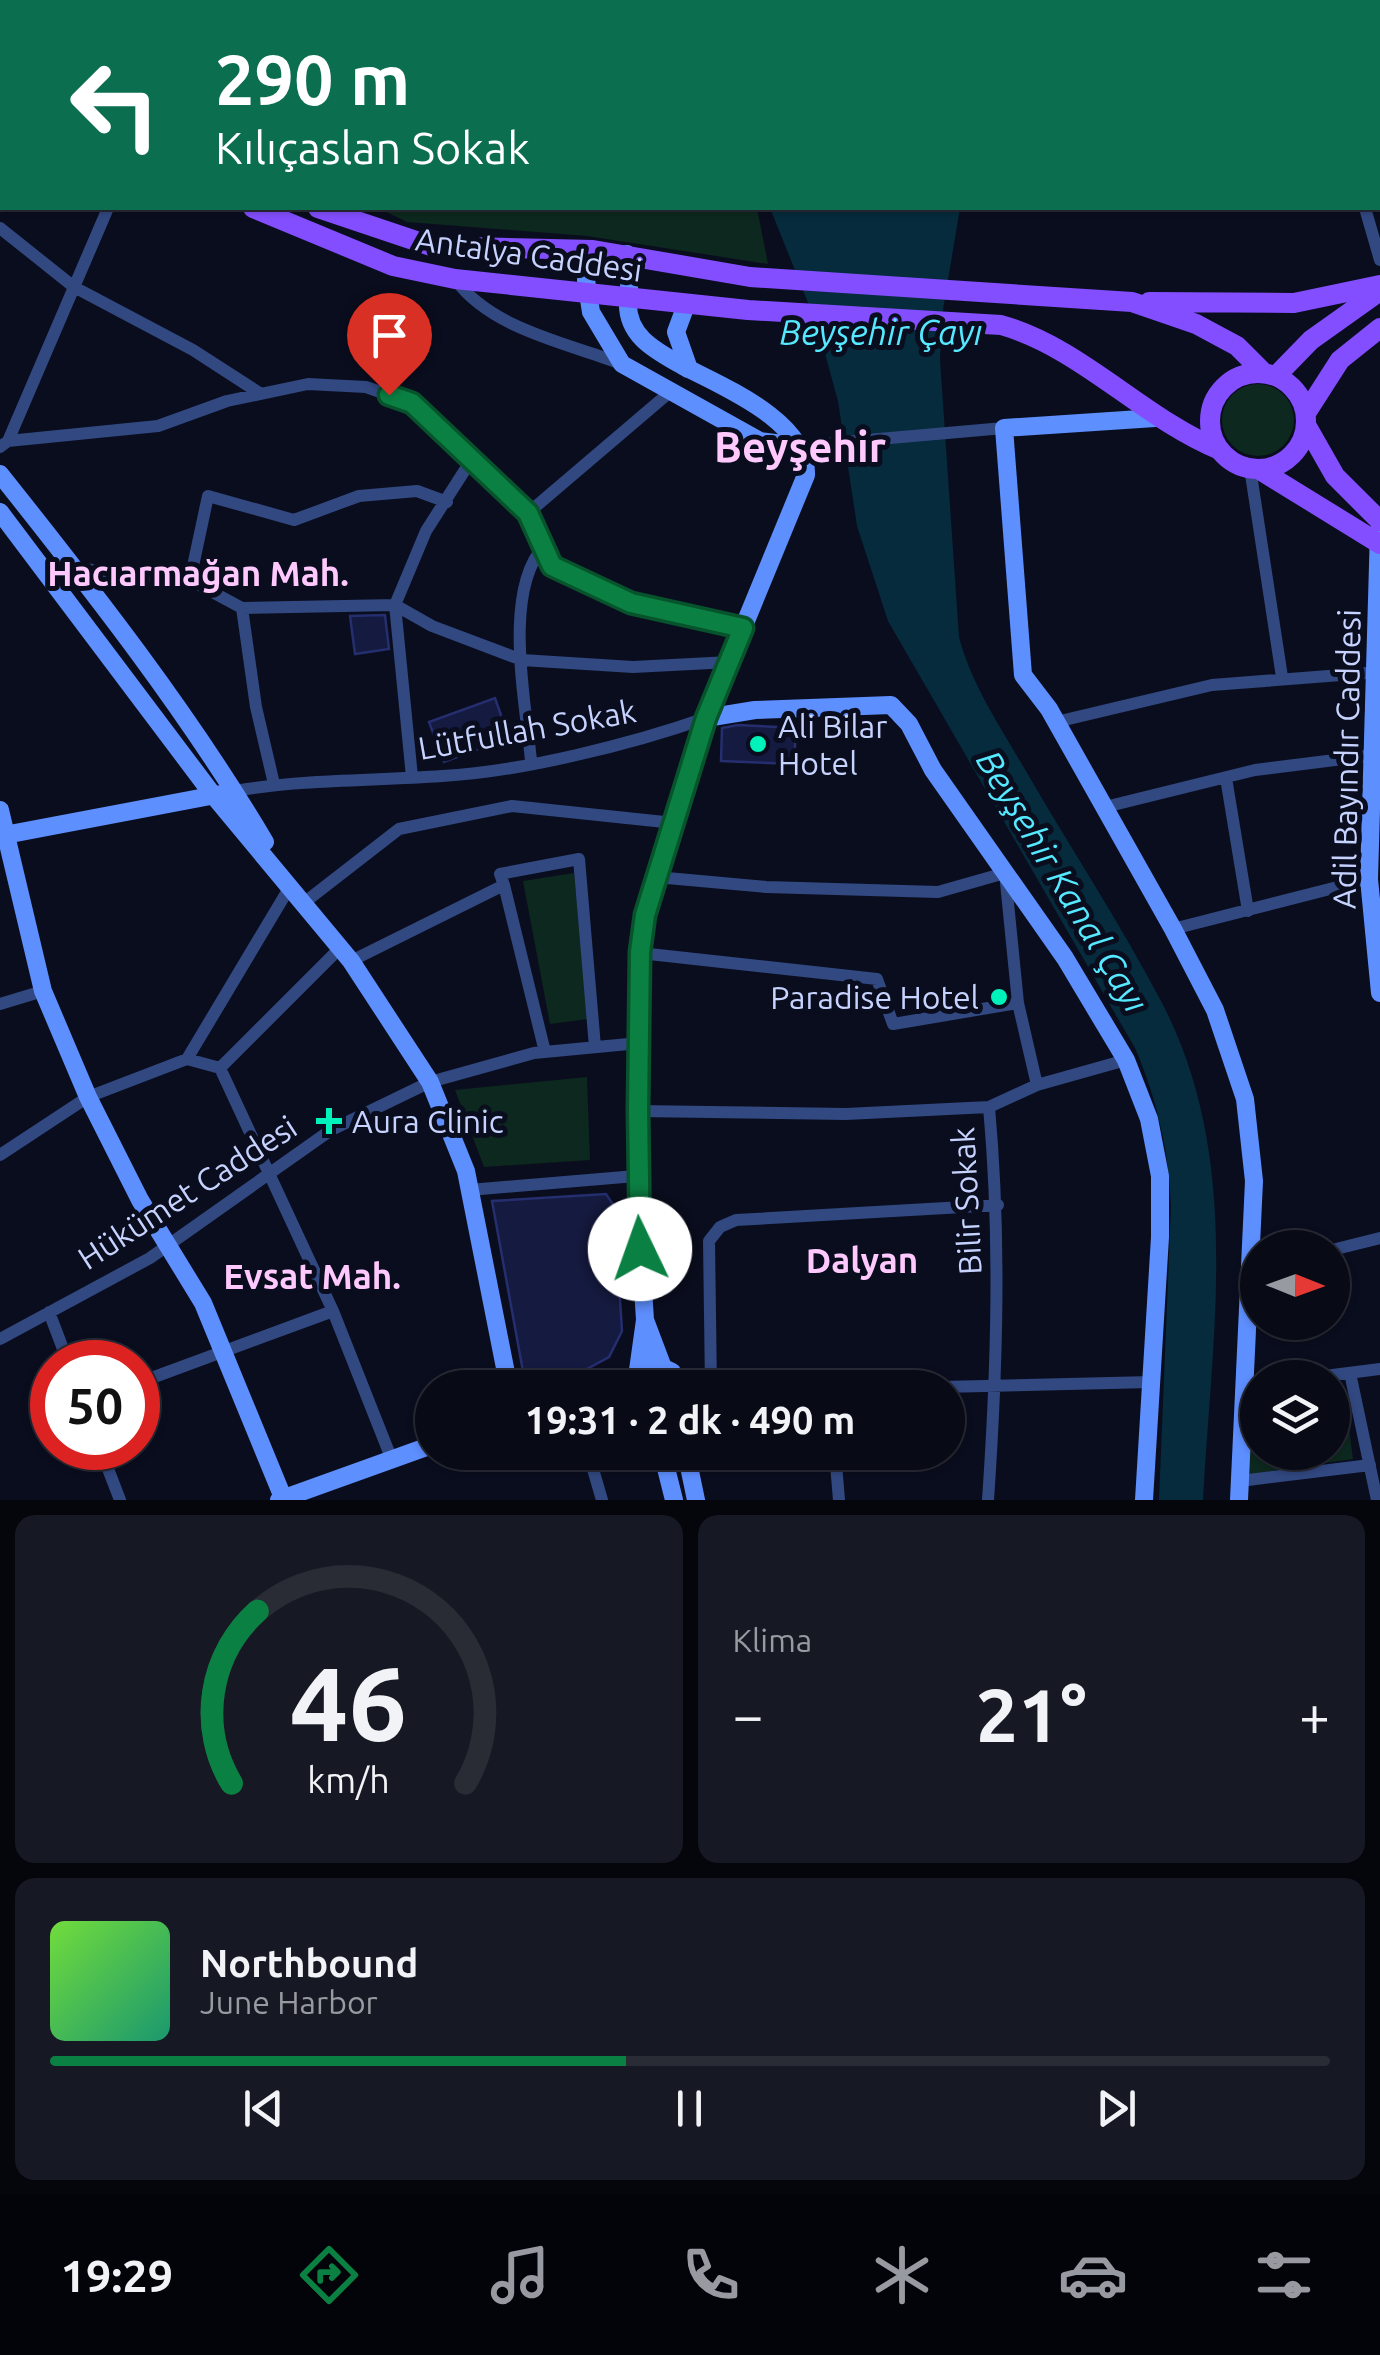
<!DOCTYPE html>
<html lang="tr">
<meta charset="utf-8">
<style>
:root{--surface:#080a16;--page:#161823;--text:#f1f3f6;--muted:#989aa1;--line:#292b35;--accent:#0b8043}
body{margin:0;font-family:Ubuntu,sans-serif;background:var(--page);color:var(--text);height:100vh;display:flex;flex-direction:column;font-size:38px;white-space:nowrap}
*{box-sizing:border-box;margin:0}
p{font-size:32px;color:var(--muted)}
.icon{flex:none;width:55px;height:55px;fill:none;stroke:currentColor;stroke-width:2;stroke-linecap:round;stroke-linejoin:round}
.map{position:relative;height:1500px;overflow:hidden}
.sheet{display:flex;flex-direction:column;gap:15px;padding:15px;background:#04060c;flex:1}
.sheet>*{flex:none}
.guide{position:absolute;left:0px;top:0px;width:1380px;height:210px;box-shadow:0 2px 8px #0004,0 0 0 2px var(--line);background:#0b6e4f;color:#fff;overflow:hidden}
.needle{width:65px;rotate:91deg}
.controls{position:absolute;left:1240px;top:1230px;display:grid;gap:20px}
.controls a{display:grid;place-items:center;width:110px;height:110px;border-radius:50%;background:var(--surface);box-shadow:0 2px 8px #0004,0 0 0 2px var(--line);font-size:50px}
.speed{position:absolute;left:30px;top:1340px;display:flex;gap:20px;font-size:50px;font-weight:700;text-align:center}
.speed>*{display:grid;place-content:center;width:130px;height:130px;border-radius:50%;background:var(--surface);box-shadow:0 2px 8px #0004,0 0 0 2px var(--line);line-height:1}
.speed .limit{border:15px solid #d22;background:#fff;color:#111}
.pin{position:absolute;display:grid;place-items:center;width:85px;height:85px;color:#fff;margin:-102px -42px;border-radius:50% 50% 50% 0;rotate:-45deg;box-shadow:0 0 10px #0007}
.pin .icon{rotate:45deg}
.me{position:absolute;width:110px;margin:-55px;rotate:357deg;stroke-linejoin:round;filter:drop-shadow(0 0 8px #0008)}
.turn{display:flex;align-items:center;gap:35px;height:210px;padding:0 50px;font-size:45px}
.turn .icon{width:130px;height:130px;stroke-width:2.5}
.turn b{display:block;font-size:70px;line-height:85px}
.big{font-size:75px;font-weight:700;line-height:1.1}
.sheet .widget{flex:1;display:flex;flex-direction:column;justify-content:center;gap:15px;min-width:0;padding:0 35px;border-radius:20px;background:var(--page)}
.sheet .dial{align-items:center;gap:0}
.dial svg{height:260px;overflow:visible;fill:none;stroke:var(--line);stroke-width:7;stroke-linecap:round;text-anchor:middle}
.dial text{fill:var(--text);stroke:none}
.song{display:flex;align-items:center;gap:30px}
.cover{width:120px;height:120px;border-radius:15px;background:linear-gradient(135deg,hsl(100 70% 55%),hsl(160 70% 35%))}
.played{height:10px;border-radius:5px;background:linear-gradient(90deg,var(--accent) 45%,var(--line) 45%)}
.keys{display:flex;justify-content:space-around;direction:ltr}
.heat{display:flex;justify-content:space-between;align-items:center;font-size:55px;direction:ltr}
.sheet .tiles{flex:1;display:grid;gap:15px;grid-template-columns:1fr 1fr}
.widget:last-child{grid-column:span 2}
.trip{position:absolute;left:415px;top:1370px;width:550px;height:100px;border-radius:50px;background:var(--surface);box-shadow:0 2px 8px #0004,0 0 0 2px var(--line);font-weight:700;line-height:100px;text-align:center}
.menu{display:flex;height:160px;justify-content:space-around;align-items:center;background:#030409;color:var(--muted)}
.menu .icon{width:70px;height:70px}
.menu .current{color:var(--accent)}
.menu b{font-size:45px;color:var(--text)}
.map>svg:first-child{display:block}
</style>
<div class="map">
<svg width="1380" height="1500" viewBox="0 0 1380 1500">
<rect width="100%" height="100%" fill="#0a0d1e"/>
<!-- green -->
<path fill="#0d281e" d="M 0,0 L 713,0 L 714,2 L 2,2 L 2,15 Z
M 378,208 L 757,208 L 768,264 L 587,236 L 407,222 Z
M1222 420a36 36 0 1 1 72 0a36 36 0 1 1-72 0Z
M 574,873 L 588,1019 L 550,1024 L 523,881 Z
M 587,1077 L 590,1160 L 484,1167 L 455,1090 Z
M 1333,1383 L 1344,1391 L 1353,1459 L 1245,1475 L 1248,1395 L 1257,1394 L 1258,1452 L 1332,1452 Z"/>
<!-- water -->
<path fill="#052b3c" d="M 770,208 L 960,208 L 942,316 L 940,360 L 959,637 C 971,683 999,725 1023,766 C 1068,844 1119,921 1161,1001 C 1243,1157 1212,1331 1203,1500 L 1159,1500 L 1171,1207 C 1169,1151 1157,1099 1135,1048 L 888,621 L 857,526 L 838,401 L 817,325 Z"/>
<!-- building -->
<path fill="#151a40" stroke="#252e6e" stroke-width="2.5" d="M 385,615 L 389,649 L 355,654 L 350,616 Z
M 495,698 L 509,738 L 444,762 L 429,722 Z
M 738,725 L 796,728 L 794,764 L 721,761 L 722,728 Z
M 606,1194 L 614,1206 L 622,1331 L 609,1357 L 572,1377 L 532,1386 L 524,1377 L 492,1201 Z"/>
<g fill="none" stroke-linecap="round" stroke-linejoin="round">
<!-- street -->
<path stroke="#314881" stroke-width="12" d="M 1298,0 L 1300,2
M 1355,2 L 1356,0
M 0,124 L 2,121
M 1365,208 L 1380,260
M 0,228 L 74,287 L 193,350 L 261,394
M 455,279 C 491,329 567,343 622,364
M 8,441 L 108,208
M 799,446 L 1004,428
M 0,447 L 8,441 L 158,426 L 227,401 L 308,384 L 366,387 L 412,403 L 442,429 L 470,462 L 528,513 L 552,567 L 631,603 L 743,628
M 1250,468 L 1282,677
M 528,513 L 670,392
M 74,568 L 190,580 L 242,608 L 395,605 L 432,626 L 522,660 L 633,667 L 730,662
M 190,580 L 208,496 L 294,520 L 359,496 L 417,491 L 447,502
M 242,608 L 256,707 L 274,784
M 1056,722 L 1212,685 L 1380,672
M 531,761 C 526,704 502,592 544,546
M 412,777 L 395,605 L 426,531 L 470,462
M 1226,778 L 1248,911
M 235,791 C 304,779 372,781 442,776 C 520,772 632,744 706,718
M 1105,807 L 1255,770 L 1375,755
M 656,877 L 766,887 L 938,892 L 1005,873 L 1018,1003 L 1037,1085 L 989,1107 C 1001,1239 997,1368 988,1500
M 504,885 L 500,874 L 579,859 L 595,1047
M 305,902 L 399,829 L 512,806 L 674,823
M 1173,929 L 1369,879
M 640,953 L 877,979 L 893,1024 L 1018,1003
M 351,961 L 504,885 L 545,1052
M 0,1004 L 43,991
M 187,1059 L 291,885
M 220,1068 L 340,948
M 1037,1085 L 1126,1060
M 638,1111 L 846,1114 L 989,1107
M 0,1155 L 88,1097 L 187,1059 L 220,1068 L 333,1311 L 392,1460
M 469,1190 L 636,1176
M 1332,1250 L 1380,1238
M 49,1312 L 68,1362
M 0,1339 L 150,1258 L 331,1130 L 430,1082 L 534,1053 L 639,1043
M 1350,1373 L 1377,1500
M 1309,1378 L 1380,1369
M 138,1383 L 333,1311
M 711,1388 L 709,1241 L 720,1227 L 736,1220 L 998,1205
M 897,1388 L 1152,1382
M 100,1448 L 120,1500
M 588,1452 L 602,1500
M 835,1452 L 839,1500
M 1240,1481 L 1370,1465"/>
<!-- secondary -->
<path stroke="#5e8fff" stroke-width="18" d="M 593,250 L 586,280 L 591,312 L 622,364 L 760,441 L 799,446
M 627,254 C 634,273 628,282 628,301 C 626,339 661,353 688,369
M 1155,418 L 1004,428 L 1023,675 L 1049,709 L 1173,929 L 1215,1010 L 1245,1099 L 1254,1181 L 1239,1500
M 0,474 C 93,591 188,712 265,842
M 0,512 L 213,795 L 351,961 L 430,1082 L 466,1171 L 509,1388
M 1379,530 L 1369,879 L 1380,993
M 706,718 L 755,710 L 891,705 L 909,724 L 933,770 L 1065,958 L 1126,1060 L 1149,1119 L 1160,1176 L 1160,1237 L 1144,1500
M 0,810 L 43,991 L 88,1097 L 140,1200 L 203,1303 L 284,1500
M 0,836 L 221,794
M 645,1320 L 636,1176 L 640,953 L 645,915 L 706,718 L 806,475 C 808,423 728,389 689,369 L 676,332 L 686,305
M 638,1370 L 645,1320 L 662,1365
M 630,1388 L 638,1370 L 655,1364 L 672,1372 L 678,1388
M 662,1452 L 674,1500
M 686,1452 L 696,1500
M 279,1500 L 432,1445"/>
<!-- primary -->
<path stroke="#834eff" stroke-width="20" d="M 0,53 L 2,55
M 0,82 L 2,83
M 253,208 L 393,266 L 455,279 L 748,310 L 1001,325 C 1082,348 1142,418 1220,450
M 318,208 L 431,246 L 593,250 L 750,277 L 1132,302 L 1196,324 L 1237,346 L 1264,373
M 1149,302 L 1294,303 L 1380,285
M1210 421a48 48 0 1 1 96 0a48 48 0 1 1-96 0Z
M 1276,376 L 1311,340 L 1380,291
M 1306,413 L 1340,360 L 1380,328
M 1306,425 L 1335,476 L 1380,521
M 1260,470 L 1380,544"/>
</g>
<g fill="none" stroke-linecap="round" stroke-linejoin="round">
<defs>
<path id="route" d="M 389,395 L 412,403 L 528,513 L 552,566 L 631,603 L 743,628 L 706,718 L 645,915 L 640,952 L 638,1110 L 640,1249"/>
</defs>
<!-- route casing -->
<use href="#route" stroke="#07532c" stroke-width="25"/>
<!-- route -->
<use href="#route" stroke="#0b8043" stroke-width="18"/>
</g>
<!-- markers -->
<g fill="#00f2bb" stroke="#0a0d1e" stroke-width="4">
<circle cx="758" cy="744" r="10"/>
<circle cx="999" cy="997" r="10"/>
<path d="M324 1106h10v10h10v10h-10v10h-10v-10h-10v-10h10z"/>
</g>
<g text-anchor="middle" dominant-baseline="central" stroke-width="10" stroke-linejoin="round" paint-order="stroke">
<!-- street labels -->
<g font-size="32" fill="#c7d3ff" stroke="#0a0d1e">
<text transform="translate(529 254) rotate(8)">Antalya Caddesi</text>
<text transform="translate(527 729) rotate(-10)">Lütfullah Sokak</text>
<text transform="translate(1346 759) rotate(-89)">Adil Bayındır Caddesi</text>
<text transform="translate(187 1192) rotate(-33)">Hükümet Caddesi</text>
<text transform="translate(966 1201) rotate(-93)">Bilir Sokak</text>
</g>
<!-- poi labels -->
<g font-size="32" fill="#c7d3ff" stroke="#0a0d1e" text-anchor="start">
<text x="778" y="726">Ali Bilar<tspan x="778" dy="37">Hotel</tspan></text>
<text x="979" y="997" text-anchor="end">Paradise Hotel</text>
<text x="352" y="1121">Aura Clinic</text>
</g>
<!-- water labels -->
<g font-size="35" font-style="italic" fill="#55e8ff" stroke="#0a0d1e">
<text x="881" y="332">Beyşehir Çayı</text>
<text transform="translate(1063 881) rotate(59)">Beyşehir Kanal Çayı</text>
</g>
<!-- neighbourhood labels -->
<g font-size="35" font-weight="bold" fill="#ffc9fd" stroke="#0a0d1e">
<text x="198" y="573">Hacıarmağan Mah.</text>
<text x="862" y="1260">Dalyan</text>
<text x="312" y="1276">Evsat Mah.</text>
</g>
<!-- district labels -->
<g font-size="42" font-weight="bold" fill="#ffc9fd" stroke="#0a0d1e">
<text x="800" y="446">Beyşehir</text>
</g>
</g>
</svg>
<div class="controls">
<a><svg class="needle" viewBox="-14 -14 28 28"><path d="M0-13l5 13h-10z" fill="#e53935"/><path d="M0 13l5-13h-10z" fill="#989aa1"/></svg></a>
<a><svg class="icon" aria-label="layers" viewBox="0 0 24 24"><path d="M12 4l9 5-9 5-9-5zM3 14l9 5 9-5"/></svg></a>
</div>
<div class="speed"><div class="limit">50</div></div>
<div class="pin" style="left:389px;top:395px;background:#d93025"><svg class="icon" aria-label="arrive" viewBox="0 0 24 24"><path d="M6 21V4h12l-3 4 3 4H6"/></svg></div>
<svg class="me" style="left:640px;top:1249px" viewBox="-20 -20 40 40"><circle r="19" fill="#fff"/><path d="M0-13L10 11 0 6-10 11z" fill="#0b8043"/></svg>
<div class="trip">19:31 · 2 dk · 490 m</div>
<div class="guide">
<div class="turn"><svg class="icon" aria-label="left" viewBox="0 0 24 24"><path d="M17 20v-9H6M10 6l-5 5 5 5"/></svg><div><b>290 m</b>Kılıçaslan Sokak</div></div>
</div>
</div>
<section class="sheet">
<div class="tiles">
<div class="widget dial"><svg viewBox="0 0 100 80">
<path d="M14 69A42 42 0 1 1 86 69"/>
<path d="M14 69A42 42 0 0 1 22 16" stroke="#0b8043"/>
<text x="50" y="56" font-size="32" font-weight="700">46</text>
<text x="50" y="72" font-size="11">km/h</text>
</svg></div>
<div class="widget"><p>Klima</p>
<div class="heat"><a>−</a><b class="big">21°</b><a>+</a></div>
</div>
<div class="widget">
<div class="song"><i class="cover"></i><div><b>Northbound</b><p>June Harbor</p></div></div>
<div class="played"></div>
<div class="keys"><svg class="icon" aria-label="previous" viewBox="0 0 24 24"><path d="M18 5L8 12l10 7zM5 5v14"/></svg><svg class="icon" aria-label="pause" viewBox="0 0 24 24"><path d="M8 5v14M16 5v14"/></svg><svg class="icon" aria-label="next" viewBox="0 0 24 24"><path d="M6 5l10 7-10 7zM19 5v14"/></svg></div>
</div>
</div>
</section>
<nav class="menu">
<b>19:29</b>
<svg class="icon current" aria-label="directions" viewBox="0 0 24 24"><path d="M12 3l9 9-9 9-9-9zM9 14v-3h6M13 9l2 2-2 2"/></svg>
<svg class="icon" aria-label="music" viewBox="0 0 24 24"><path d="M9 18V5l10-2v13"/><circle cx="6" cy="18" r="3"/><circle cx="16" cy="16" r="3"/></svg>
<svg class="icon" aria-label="phone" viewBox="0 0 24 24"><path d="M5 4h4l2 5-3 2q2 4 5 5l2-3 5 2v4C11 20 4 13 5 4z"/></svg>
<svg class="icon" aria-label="climate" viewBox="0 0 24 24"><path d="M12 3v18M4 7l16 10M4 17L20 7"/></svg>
<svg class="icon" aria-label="car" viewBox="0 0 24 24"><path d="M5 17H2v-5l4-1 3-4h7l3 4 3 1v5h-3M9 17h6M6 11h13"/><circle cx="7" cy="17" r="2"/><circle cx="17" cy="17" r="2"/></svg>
<svg class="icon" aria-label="filters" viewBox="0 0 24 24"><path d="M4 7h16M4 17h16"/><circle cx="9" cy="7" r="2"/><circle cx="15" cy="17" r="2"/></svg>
</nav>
